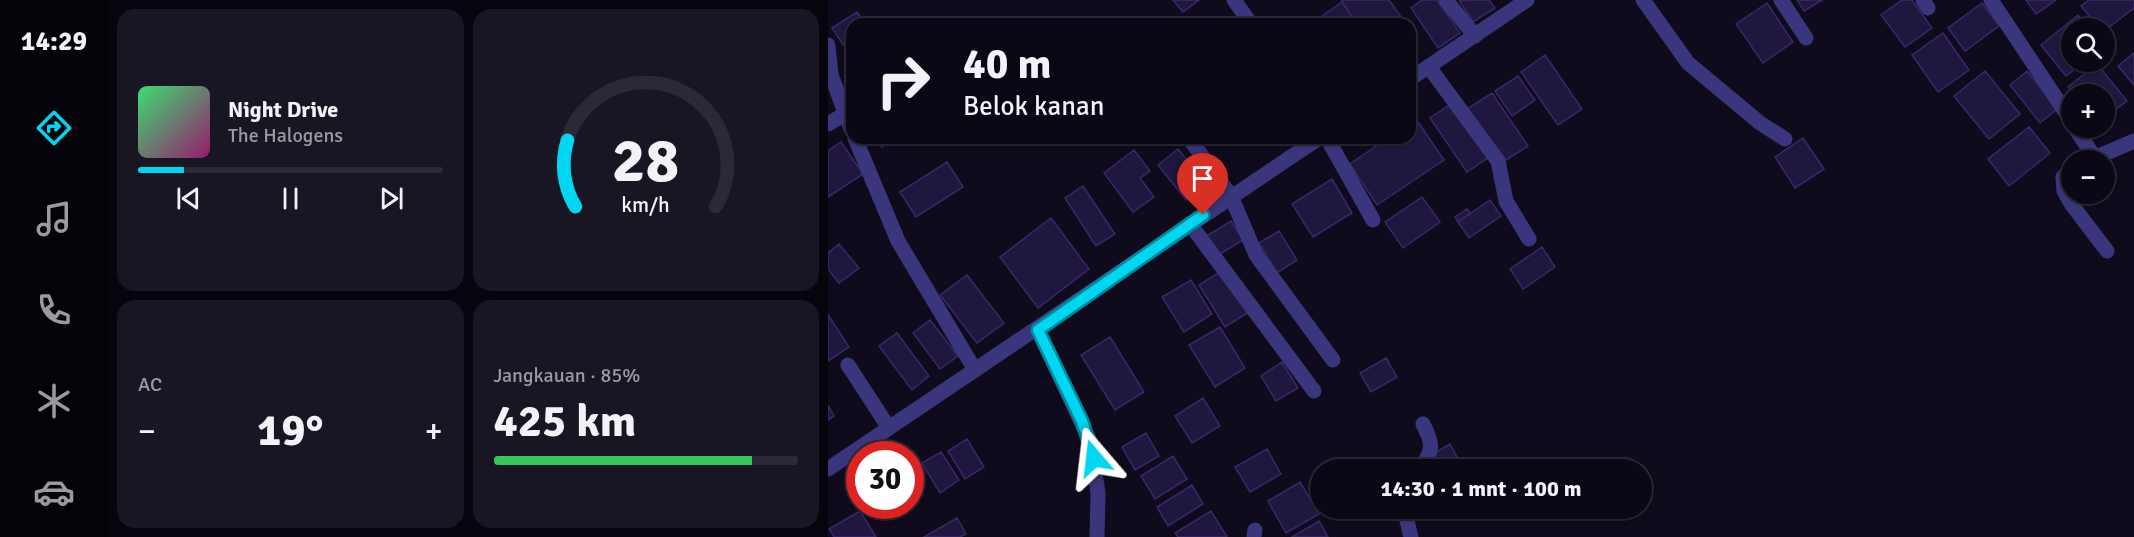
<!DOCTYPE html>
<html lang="id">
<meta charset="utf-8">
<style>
:root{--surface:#0b0816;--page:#191623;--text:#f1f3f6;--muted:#9a9aa1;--line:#2b2935;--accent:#00d6f2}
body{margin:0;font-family:Signika,sans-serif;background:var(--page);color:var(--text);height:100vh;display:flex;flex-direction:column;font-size:22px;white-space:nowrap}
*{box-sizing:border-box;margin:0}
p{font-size:20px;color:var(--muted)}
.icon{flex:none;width:33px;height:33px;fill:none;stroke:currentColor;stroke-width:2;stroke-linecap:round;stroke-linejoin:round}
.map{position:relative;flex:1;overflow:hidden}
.details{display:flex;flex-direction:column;gap:9px;padding:9px;background:#06040c;width:720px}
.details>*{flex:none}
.banner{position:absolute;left:18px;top:18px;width:570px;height:126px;border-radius:18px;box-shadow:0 2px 4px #0004,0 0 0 2px var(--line);background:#0b0816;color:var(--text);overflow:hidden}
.controls{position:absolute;left:1233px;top:18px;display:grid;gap:12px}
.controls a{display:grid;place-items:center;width:54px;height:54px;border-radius:50%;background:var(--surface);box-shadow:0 2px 4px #0004,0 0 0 2px var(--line);font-size:30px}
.speed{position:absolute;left:18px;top:441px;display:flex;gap:12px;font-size:30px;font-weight:700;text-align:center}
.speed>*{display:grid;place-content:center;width:78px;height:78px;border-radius:50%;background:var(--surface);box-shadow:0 2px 4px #0004,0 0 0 2px var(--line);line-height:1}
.speed .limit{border:9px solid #d22;background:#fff;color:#111}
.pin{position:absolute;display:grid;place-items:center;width:51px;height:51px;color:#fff;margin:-62px -26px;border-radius:50% 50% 50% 0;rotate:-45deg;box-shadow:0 0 6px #0007}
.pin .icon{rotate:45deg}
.me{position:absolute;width:66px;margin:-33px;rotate:343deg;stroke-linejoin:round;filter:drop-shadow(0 0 4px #0008)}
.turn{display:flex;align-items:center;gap:21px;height:126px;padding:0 18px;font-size:27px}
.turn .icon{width:78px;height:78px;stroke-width:2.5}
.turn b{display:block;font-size:42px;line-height:51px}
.big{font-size:45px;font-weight:800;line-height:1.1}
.details .card{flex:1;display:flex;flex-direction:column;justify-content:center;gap:9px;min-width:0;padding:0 21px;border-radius:18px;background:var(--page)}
.details .dial{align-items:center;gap:0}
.dial svg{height:156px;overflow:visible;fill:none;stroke:var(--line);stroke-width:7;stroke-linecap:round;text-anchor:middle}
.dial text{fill:var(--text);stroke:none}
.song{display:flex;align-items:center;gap:18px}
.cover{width:72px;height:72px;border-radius:9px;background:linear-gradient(135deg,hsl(140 70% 55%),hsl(320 70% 35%))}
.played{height:6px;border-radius:3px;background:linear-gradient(90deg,var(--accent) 15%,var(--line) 15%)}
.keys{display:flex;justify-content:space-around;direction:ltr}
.heat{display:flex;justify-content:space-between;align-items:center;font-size:33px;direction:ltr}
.charge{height:9px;border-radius:4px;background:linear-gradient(90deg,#34c759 85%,var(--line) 0)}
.details .tiles{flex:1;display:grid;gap:9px;grid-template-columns:repeat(2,1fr)}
.trip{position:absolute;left:482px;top:459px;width:342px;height:60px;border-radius:30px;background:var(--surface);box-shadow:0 2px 4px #0004,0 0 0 2px var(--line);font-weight:800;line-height:60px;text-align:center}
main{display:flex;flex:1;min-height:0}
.dock{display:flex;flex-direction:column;width:108px;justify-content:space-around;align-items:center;background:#040309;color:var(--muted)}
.dock .icon{width:42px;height:42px}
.dock .current{color:var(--accent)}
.dock b{font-size:27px;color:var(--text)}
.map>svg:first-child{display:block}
</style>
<main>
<nav class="dock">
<b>14:29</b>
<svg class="icon current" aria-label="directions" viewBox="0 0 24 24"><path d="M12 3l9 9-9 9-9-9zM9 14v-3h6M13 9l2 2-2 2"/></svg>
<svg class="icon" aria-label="music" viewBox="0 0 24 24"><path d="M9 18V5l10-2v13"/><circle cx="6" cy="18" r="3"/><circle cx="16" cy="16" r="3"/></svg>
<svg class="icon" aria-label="phone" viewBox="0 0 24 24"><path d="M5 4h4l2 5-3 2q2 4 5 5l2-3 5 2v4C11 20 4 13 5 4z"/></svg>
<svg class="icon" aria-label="climate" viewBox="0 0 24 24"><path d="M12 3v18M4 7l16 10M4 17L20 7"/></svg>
<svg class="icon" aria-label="car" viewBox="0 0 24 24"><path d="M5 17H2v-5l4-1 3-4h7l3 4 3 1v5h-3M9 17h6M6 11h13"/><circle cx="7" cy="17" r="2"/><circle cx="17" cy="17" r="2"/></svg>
</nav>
<section class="details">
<div class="tiles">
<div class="card">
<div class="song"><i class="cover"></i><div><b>Night Drive</b><p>The Halogens</p></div></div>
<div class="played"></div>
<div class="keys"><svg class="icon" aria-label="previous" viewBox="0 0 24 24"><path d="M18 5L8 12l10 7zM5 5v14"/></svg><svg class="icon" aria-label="pause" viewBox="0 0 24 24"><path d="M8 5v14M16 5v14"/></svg><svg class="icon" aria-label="next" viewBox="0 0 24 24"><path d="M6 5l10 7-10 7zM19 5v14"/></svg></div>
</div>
<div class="card dial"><svg viewBox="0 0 100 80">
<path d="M14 69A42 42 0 1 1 86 69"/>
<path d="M14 69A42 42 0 0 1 10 35" stroke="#00d6f2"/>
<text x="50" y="56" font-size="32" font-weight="700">28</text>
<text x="50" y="72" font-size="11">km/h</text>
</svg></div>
<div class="card"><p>AC</p>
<div class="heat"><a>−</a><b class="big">19°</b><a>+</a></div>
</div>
<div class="card"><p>Jangkauan · 85%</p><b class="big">425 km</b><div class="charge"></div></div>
</div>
</section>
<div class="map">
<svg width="1306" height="537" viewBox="0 0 1306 537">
<rect width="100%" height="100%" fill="#0f0b1d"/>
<!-- building -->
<path fill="#20173e" stroke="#37296a" stroke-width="1.5" d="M 345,0 L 371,0 L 355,12 Z
M 513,0 L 561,0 L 578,24 L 529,24 Z
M 594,0 L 609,0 L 632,33 L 610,48 L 583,8 Z
M 631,0 L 661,0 L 667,8 L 645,22 Z
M 969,0 L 994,0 L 976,11 Z
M 1074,0 L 1084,0 L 1104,28 L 1077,47 L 1053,15 Z
M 1198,0 L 1228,0 L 1208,14 Z
M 1261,0 L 1306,0 L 1306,8 L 1276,31 L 1276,28 L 1271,28 L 1253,6 Z
M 514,2 L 529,24 L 485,24 L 484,23 Z
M 939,3 L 965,42 L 935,63 L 908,24 Z
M 1154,3 L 1171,26 L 1137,51 L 1120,28 Z
M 29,12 L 37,24 L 24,24 L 24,41 L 16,46 L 4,28 Z
M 1250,15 L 1260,28 L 1244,28 L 1244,62 L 1256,62 L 1238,76 L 1213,45 Z
M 1115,33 L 1141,70 L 1110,92 L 1084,55 Z
M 1306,53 L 1306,85 L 1290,66 Z
M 717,55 L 754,109 L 730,125 L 693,72 Z
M 1269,64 L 1299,101 L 1276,118 L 1276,94 L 1246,94 L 1240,87 Z
M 1157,71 L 1192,114 L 1161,139 L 1126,96 Z
M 1199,71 L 1229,109 L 1212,123 L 1182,85 Z
M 690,76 L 707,100 L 684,116 L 667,91 Z
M 664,93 L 700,146 L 675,162 L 639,109 Z
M 624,103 L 661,157 L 639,172 L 602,118 Z
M 588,119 L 616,160 L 549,205 L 522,164 L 560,138 L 582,138 L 582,123 Z
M 1201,127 L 1222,153 L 1181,186 L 1160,159 Z
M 47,138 L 66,138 L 54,147 Z
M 975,138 L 996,169 L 967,188 L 947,157 Z
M 13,142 L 35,174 L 0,197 L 0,151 Z
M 350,149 L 379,184 L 358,200 L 330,165 Z
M 306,150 L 322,171 L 312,178 L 326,197 L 305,212 L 276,173 Z
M 119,162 L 135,187 L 88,217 L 72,192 Z
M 504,179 L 524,213 L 485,237 L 464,204 Z
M 255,186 L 287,234 L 268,246 L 237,198 Z
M 594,197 L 612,222 L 575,248 L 557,222 Z
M 662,200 L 673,216 L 641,238 L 630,222 Z
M 639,209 L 642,213 L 630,222 L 627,217 Z
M 223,218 L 261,269 L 210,308 L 172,257 Z
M 403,221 L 415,240 L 389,256 L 377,237 Z
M 451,231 L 469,260 L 449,273 L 431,243 Z
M 11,244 L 31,268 L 11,283 L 0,269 L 0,253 Z
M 714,247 L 727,267 L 695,289 L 682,269 Z
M 395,270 L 421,312 L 397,327 L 371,285 Z
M 139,275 L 176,323 L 149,343 L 112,295 Z
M 363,280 L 384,314 L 356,332 L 334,297 Z
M 0,315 L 21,347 L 0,361 Z
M 102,320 L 130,356 L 112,369 L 85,333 Z
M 392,327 L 417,368 L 387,387 L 361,345 Z
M 69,333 L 101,376 L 84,390 L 51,346 Z
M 282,337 L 316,392 L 287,410 L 253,355 Z
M 558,358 L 569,377 L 543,392 L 532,373 Z
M 454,362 L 470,388 L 448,401 L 433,376 Z
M 375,398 L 392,426 L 364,443 L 347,416 Z
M 0,405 L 6,416 L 0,420 Z
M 318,433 L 331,456 L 307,470 L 294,447 Z
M 139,439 L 156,467 L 137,479 L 120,451 Z
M 622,444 L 636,470 L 614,470 L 605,454 Z
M 439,449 L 453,474 L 422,492 L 407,467 Z
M 113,452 L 131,480 L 112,493 L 94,463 Z
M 345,456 L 359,479 L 327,499 L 313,476 Z
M 472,482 L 491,514 L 458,533 L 440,501 Z
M 364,485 L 375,504 L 340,526 L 329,507 Z
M 32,511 L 48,537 L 6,537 L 1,529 Z
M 383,511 L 399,537 L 350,537 L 347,533 Z
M 129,518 L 138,534 L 132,537 L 96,537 Z
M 491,521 L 500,537 L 464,537 Z"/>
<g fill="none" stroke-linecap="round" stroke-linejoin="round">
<!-- minor -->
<path stroke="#3a367d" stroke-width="15" d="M 406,0 L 423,24
M 618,0 L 647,36
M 815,0 L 860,63 L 932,123 L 957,139
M 953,0 L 978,38
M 1095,0 L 1100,8
M 1163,0 L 1244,122
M 0,45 L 3,75 L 24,131
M 601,67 L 670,161 L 678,201 L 701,239
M 0,124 L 17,114
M 1247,128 L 1267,158
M 27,138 L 70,241 L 147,370
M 361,138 L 403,196 L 428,255 L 505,360
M 499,138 L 545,220
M 1262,160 L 1306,141
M 1244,170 L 1235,177 L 1236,191 L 1244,205 L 1279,251
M 362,224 L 486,391
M 210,330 L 262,441 L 270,493 L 269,537
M 20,365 L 61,428
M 592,470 C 605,450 606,445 595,424
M 580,508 L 579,521 L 583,537
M 426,537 L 427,530"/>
<!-- tertiary -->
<path stroke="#3a367d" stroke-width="15" d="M 582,79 L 699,0
M 0,469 L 491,138"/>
</g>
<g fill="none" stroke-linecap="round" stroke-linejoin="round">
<defs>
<path id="route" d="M 266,458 L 254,421 L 210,330 L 375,215"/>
</defs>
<!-- route casing -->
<use href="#route" stroke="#008b9d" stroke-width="15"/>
<!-- route -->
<use href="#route" stroke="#00d6f2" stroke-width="10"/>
</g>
</svg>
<div class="controls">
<a><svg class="icon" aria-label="search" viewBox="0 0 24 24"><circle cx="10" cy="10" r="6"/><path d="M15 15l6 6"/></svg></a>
<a>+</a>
<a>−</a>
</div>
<div class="speed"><div class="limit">30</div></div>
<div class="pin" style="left:375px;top:215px;background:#d93025"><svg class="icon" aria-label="arrive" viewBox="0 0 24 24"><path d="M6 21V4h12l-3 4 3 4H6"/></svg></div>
<svg class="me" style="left:266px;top:458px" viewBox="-20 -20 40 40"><path d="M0-17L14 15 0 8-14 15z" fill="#00d6f2" stroke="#fff" stroke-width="4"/></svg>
<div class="trip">14:30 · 1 mnt · 100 m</div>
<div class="banner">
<div class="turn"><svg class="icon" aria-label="right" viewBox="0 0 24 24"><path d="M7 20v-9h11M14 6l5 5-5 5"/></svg><div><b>40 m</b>Belok kanan</div></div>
</div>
</div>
</main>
